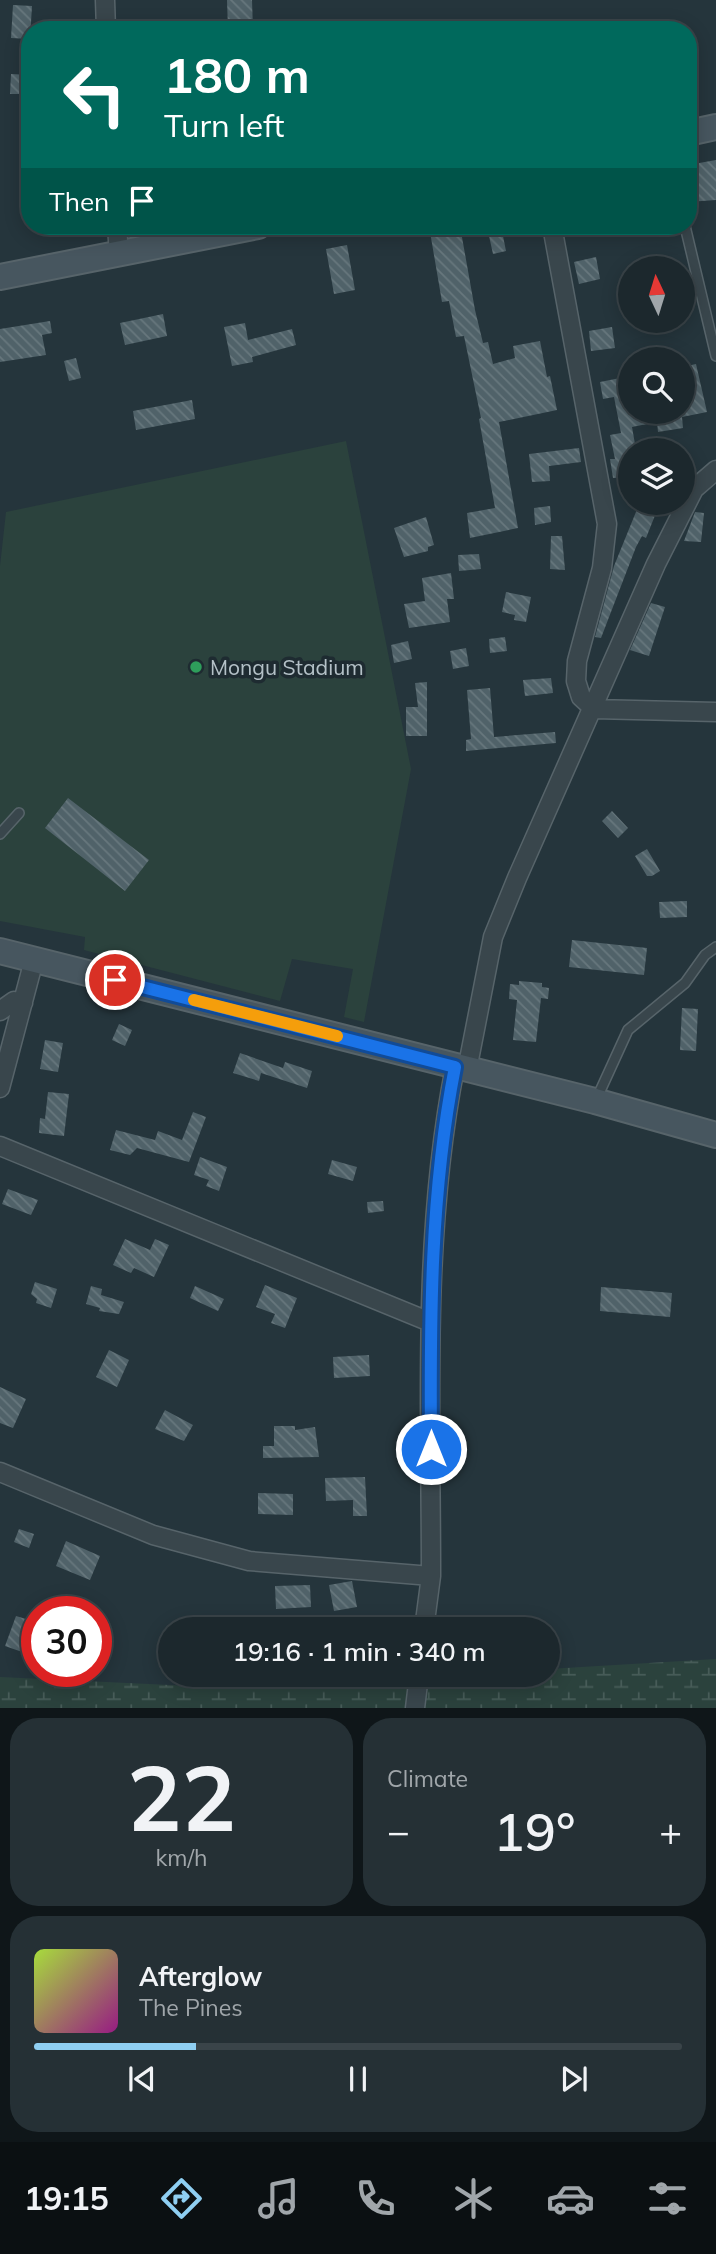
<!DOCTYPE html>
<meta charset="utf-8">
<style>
:root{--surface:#1c282d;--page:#253035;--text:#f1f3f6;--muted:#a0a6aa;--line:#3a4449;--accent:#8fcff2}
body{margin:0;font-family:Mulish,sans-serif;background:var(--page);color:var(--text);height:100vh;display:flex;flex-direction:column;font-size:26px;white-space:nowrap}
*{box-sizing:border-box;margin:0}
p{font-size:23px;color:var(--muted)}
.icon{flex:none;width:38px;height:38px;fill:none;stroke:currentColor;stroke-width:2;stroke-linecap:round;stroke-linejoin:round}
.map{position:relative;height:1708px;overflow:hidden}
.drawer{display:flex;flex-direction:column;gap:10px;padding:10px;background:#0f1619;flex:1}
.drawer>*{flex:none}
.top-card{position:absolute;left:21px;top:21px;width:676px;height:214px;border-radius:28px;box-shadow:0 4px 18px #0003,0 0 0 2px var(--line);background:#00695c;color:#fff;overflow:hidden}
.needle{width:46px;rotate:356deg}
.tools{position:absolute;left:618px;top:256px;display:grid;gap:14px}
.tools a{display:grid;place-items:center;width:77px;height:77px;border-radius:50%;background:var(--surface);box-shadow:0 4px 18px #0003,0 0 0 2px var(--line);font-size:35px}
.speed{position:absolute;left:21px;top:1596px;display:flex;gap:14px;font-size:35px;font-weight:700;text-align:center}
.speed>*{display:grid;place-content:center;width:91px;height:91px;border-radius:50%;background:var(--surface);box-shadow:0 4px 18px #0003,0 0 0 2px var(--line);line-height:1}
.speed .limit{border:10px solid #d22;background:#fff;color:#111}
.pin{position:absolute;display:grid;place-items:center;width:60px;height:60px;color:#fff;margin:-30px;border:4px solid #fff;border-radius:50%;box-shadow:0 2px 7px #0007}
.me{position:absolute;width:77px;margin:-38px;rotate:0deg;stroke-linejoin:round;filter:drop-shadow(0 0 5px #0008)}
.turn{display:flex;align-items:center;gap:24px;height:147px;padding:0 28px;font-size:32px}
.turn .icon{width:91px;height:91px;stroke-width:2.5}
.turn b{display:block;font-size:49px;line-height:60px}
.then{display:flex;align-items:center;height:66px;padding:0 28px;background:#0003;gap:14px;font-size:26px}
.big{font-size:52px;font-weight:600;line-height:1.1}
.drawer .tile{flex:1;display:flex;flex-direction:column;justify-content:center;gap:10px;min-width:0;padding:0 24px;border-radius:28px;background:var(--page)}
.drawer .dial{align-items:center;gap:0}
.dial b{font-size:91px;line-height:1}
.song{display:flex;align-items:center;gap:21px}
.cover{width:84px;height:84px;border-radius:10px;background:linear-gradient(135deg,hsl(80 70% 55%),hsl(310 70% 35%))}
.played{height:7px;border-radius:4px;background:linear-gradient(90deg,var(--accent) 25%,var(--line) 25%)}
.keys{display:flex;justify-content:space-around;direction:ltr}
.heat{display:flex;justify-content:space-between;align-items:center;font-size:38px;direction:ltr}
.drawer .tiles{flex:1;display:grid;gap:10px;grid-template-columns:1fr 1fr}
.tile:last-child{grid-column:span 2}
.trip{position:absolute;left:158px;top:1617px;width:402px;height:70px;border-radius:35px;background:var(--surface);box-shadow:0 4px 18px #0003,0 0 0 2px var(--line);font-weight:600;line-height:70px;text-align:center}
.tabs{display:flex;height:112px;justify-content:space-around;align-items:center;background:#0b1012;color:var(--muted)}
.tabs .icon{width:49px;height:49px}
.tabs .current{color:var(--accent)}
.tabs b{font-size:32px;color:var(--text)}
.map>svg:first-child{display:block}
</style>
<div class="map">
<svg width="716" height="1708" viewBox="0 0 716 1708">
<defs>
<pattern id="wetland-marsh" width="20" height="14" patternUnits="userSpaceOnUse" patternTransform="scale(1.75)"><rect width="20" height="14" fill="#2b423d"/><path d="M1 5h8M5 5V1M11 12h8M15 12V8" fill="none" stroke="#475c58"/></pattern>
<pattern id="building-back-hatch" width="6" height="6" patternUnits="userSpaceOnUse" patternTransform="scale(1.75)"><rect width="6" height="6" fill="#506269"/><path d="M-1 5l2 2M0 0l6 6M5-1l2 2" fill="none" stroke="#67777d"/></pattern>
</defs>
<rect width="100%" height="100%" fill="#25353c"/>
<!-- wetland -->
<path fill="url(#wetland-marsh)" d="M 716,1659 L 716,1708 L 0,1708 L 0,1677 L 212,1687 L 436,1675 L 548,1675 L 548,1669 Z"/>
<!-- pitch -->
<path fill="#2b423d" d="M 346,441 L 411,769 L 364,1022 L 344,1017 L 353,969 L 292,959 L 280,1001 L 84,950 L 85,937 L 0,921 L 0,566 L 6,512 Z"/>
<!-- building -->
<path fill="url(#building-back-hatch)" d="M 227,0 L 252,0 L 253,30 L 228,30 Z
M 13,5 L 32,6 L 30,39 L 11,38 Z
M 11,74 L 30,75 L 30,94 L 10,94 Z
M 716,160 L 716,200 L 688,202 L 688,165 Z
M 429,226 L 460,226 L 475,310 L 483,343 L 488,342 L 493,364 L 515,358 L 513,346 L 540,341 L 547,377 L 550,376 L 557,410 L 499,422 L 518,528 L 470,538 L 467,513 L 495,508 L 479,419 L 481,418 L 464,336 L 456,337 L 449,301 L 442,302 Z
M 495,226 L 501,226 L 506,251 L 493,254 L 487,227 Z
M 347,245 L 355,290 L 334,294 L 326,249 Z
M 596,257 L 600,279 L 579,284 L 574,262 Z
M 163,314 L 167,336 L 125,345 L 120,323 Z
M 50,321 L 52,333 L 42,335 L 46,355 L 0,362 L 0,329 Z
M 245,323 L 248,340 L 292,329 L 296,345 L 252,357 L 253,362 L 232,366 L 224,327 Z
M 612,327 L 615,348 L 591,351 L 589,331 Z
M 76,358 L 81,378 L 69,381 L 64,361 Z
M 696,364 L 707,412 L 682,417 L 683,428 L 658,432 L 657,422 L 632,427 L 636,450 L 630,450 L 630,476 L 613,478 L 610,459 L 615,459 L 610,435 L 621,433 L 614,397 L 603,399 L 600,382 L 630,376 L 630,411 L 682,411 L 682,367 Z
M 192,400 L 195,419 L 136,430 L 133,411 Z
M 579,448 L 581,462 L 549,466 L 550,481 L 532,482 L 529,454 Z
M 640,502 L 658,508 L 646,538 L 642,536 L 636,547 L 601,638 L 595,637 L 614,566 Z
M 550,506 L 551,522 L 535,525 L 534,508 Z
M 695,512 L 704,513 L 701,542 L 684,541 Z
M 426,517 L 434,545 L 428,547 L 428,551 L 404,557 L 394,528 Z
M 551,536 L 562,536 L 565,570 L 550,569 Z
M 479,554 L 481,569 L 459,571 L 458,555 Z
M 451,573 L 454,599 L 447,599 L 450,622 L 409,628 L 404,604 L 425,601 L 422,578 Z
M 506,592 L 531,597 L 526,622 L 514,620 L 515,615 L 502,612 Z
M 651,603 L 665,607 L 649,656 L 630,650 Z
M 505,637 L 507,651 L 490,653 L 489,639 Z
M 408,641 L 412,659 L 394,663 L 391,645 Z
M 466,648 L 469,666 L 453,669 L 450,651 Z
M 551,678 L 553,693 L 525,696 L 523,680 Z
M 427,682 L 427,736 L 406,736 L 406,707 L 418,707 L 415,683 Z
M 490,688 L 494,737 L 555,732 L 556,743 L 466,751 L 466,740 L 471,739 L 467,690 Z
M 68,798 L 149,860 L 125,891 L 45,828 Z
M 612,811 L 628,828 L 618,838 L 602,821 Z
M 647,849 L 660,871 L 652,876 L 647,876 L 635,856 Z
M 687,901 L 687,917 L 660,918 L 659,902 Z
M 572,940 L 647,948 L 644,975 L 569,967 Z
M 519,981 L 542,983 L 542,987 L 549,988 L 548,999 L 541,998 L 536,1042 L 513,1040 L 517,1000 L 509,999 L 510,984 L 519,985 Z
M 682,1008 L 698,1009 L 696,1051 L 680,1050 Z
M 119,1024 L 132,1030 L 125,1046 L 112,1040 Z
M 45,1040 L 63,1043 L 58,1072 L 40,1069 Z
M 240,1053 L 283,1068 L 285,1062 L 312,1071 L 307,1088 L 261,1073 L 259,1081 L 233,1073 Z
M 48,1092 L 69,1094 L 64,1136 L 39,1133 L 40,1118 L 45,1119 Z
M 193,1112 L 206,1117 L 189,1162 L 137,1148 L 130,1155 L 110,1150 L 116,1130 L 155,1140 L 158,1131 L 182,1140 Z
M 200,1157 L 227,1167 L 219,1191 L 206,1186 L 209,1180 L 194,1175 Z
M 332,1160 L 357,1167 L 353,1181 L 328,1174 Z
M 8,1189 L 38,1200 L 31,1215 L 2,1204 Z
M 383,1201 L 384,1211 L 368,1213 L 367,1202 Z
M 125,1239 L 150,1250 L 155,1239 L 169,1245 L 154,1277 L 134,1268 L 131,1273 L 113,1265 Z
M 35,1282 L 57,1289 L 51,1308 L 36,1303 L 37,1299 L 31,1294 Z
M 265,1285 L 297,1298 L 285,1328 L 271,1323 L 275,1314 L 256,1307 Z
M 91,1286 L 102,1289 L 101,1295 L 124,1302 L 119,1314 L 99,1311 L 100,1308 L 86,1304 Z
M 195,1286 L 224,1299 L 218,1311 L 190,1298 Z
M 601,1287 L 672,1293 L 670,1317 L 600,1311 Z
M 109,1350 L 129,1360 L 117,1387 L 96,1377 Z
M 369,1355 L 370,1376 L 334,1378 L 333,1357 Z
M 0,1387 L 26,1399 L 13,1428 L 0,1423 Z
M 165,1410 L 193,1425 L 184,1441 L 155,1429 Z
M 274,1426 L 295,1426 L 295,1430 L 315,1427 L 319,1457 L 263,1458 L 263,1446 L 274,1446 Z
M 365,1477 L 367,1516 L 353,1516 L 353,1500 L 326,1501 L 325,1478 Z
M 258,1493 L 293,1494 L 293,1515 L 258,1514 Z
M 19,1529 L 34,1534 L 29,1548 L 14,1542 Z
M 66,1541 L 100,1556 L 90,1580 L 56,1566 Z
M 352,1581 L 357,1607 L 334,1611 L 329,1585 Z
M 310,1585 L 311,1607 L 276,1609 L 275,1586 Z
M 16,1616 L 36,1622 L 25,1653 L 5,1646 Z"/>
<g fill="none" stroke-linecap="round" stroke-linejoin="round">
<defs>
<path id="lane" d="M 685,226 L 716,356
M 0,834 L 19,813
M 596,1100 L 628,1030 L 685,983 L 705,955 L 716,947"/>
<path id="street" d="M 105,0 L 106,30
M 117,226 L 119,255
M 552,226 L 607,524 L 602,568 L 577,661 L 576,681 L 581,697 L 594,709 L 716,712
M 0,1011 L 14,1001 L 23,1003
M 467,1070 L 493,937 L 517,878 L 656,564 L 694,489 L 716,470
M 0,1088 L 34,960
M 0,1146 L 430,1322
M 0,1472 L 153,1535 L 249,1561 L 431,1576
M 424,1629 L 431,1576 C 431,1406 422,1235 455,1067
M 415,1708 L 419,1675"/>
<path id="secondary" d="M 688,133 L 716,127
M 0,277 L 258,226
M 0,951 L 595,1101 L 716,1135"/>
</defs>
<!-- lane casing -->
<use href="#lane" stroke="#57646a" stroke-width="12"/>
<!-- street casing -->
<use href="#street" stroke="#57646a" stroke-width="21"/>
<!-- secondary casing -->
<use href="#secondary" stroke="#57646a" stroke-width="28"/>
<!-- lane -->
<use href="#lane" stroke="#39464c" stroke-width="9"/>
<!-- street -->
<use href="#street" stroke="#39464c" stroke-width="18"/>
<!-- secondary -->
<use href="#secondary" stroke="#47565f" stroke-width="24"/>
</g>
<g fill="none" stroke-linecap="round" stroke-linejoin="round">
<defs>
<path id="route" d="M 115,980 L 455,1067 C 430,1194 430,1320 431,1449"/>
</defs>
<!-- route casing -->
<use href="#route" stroke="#114b97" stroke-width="18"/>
<!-- route -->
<use href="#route" stroke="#1a73e8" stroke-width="12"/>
<!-- slow -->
<path stroke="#f59e0b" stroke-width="12" d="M 194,1000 L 337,1036"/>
</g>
<!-- markers -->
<circle fill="#2e9e5b" stroke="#1e2b31" stroke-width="2.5" cx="196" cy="667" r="7"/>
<g text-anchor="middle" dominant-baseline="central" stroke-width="7" stroke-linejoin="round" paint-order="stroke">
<!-- poi labels -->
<g font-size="21" fill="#b4c1c7" stroke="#1e2b31" text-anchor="start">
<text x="210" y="667">Mongu Stadium</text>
</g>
</g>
</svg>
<div class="tools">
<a><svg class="needle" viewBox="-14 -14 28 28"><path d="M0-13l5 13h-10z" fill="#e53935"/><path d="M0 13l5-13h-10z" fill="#a0a6aa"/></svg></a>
<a><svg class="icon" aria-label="search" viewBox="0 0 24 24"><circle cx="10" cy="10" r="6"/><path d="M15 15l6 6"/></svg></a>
<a><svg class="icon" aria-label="layers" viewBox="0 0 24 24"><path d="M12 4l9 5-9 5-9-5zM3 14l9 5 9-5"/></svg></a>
</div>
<div class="speed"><div class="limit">30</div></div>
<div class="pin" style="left:115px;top:980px;background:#d93025"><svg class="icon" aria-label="arrive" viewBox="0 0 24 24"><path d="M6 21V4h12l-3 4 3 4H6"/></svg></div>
<svg class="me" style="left:431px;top:1449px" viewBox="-20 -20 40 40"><circle r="17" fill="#1a73e8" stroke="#fff" stroke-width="3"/><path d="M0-11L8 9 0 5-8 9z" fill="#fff"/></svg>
<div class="trip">19:16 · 1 min · 340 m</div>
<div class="top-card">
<div class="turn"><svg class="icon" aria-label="left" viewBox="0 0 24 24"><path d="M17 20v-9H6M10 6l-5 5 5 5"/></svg><div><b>180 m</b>Turn left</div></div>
<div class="then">Then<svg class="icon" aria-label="arrive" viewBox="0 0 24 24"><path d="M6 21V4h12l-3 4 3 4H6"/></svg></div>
</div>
</div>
<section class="drawer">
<div class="tiles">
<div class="tile dial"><b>22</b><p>km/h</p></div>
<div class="tile"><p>Climate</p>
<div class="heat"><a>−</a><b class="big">19°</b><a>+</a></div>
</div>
<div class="tile">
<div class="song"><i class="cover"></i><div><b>Afterglow</b><p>The Pines</p></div></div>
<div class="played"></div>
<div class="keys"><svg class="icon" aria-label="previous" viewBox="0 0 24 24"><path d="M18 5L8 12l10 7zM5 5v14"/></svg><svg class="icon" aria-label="pause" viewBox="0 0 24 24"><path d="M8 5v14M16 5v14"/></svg><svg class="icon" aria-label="next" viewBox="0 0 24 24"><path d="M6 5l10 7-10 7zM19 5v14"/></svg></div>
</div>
</div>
</section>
<nav class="tabs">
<b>19:15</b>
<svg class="icon current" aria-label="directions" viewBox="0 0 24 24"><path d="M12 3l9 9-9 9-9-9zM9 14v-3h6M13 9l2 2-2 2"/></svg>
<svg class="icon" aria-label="music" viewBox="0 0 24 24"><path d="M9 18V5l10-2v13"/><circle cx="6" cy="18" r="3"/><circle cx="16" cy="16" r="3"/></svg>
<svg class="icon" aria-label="phone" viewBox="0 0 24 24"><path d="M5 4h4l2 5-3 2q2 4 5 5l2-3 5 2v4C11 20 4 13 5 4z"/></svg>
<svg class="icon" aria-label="climate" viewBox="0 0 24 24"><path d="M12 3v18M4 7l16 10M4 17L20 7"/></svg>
<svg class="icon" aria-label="car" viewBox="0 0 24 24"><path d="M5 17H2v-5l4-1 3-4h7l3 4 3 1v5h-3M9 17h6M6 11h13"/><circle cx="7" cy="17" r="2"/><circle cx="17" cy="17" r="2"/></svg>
<svg class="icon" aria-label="filters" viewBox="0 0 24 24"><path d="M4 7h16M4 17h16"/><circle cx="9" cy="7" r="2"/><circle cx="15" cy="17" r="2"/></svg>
</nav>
